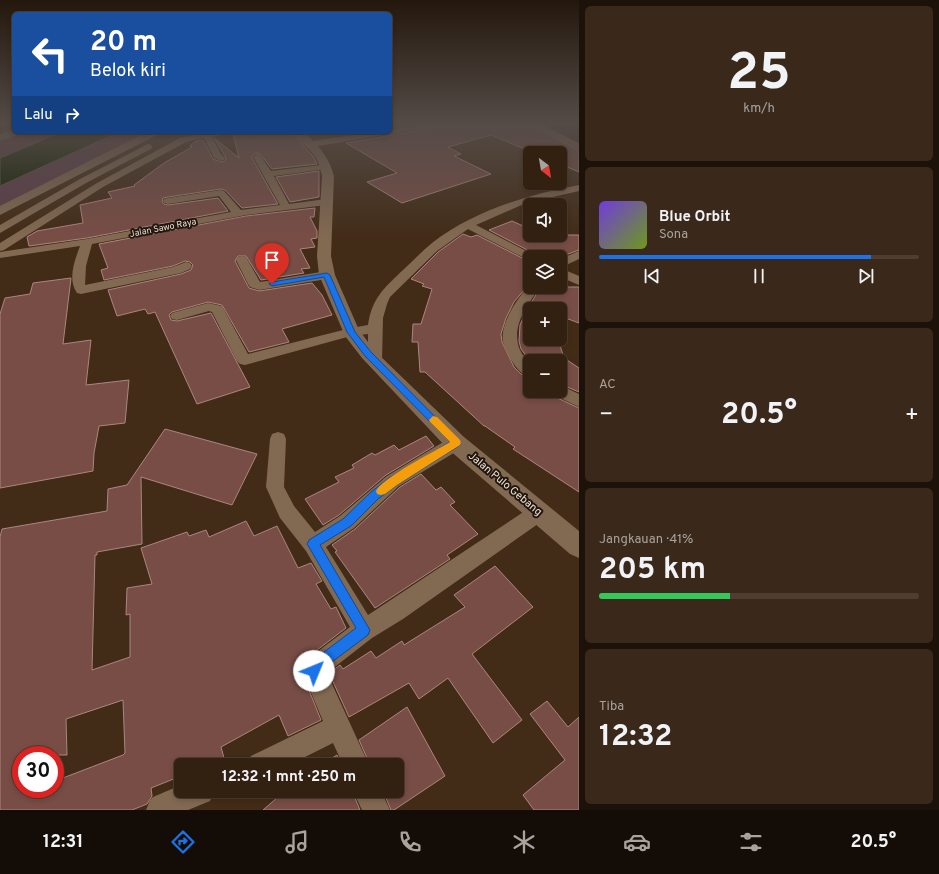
<!DOCTYPE html>
<html lang="id">
<meta charset="utf-8">
<style>
:root{--surface:#322111;--page:#3a291a;--text:#f1f3f6;--muted:#a8a39f;--line:#4d3e31;--accent:#1a73e8}
body{margin:0;font-family:Overpass,sans-serif;background:var(--page);color:var(--text);height:100vh;display:flex;flex-direction:column;font-size:15px;white-space:nowrap}
*{box-sizing:border-box;margin:0}
p{font-size:13px;color:var(--muted)}
.icon{flex:none;width:22px;height:22px;fill:none;stroke:currentColor;stroke-width:2;stroke-linecap:round;stroke-linejoin:round}
.map{position:relative;flex:1;overflow:hidden}
.sheet{display:flex;flex-direction:column;gap:6px;padding:6px;background:#1c1209;width:360px}
.sheet>*{flex:none}
.guide{position:absolute;left:12px;top:12px;width:380px;height:122px;border-radius:6px;box-shadow:0 2px 6px #0003,0 0 0 1px var(--line);background:#1a4fa0;color:#fff;overflow:hidden}
.needle{width:26px;rotate:149deg}
.controls{position:absolute;left:523px;top:146px;display:grid;gap:8px}
.controls a{display:grid;place-items:center;width:44px;height:44px;border-radius:6px;background:var(--surface);box-shadow:0 2px 6px #0003,0 0 0 1px var(--line);font-size:20px}
.speed{position:absolute;left:12px;top:746px;display:flex;gap:8px;font-size:20px;font-weight:700;text-align:center}
.speed>*{display:grid;place-content:center;width:52px;height:52px;border-radius:50%;background:var(--surface);box-shadow:0 2px 6px #0003,0 0 0 1px var(--line);line-height:1}
.speed .limit{border:6px solid #d22;background:#fff;color:#111}
.pin{position:absolute;display:grid;place-items:center;width:34px;height:34px;color:#fff;margin:-41px -17px;border-radius:50% 50% 50% 0;rotate:-45deg;box-shadow:0 0 4px #0007}
.pin .icon{rotate:45deg}
.me{position:absolute;width:44px;margin:-22px;rotate:45deg;stroke-linejoin:round;filter:drop-shadow(0 0 3px #0008)}
.turn{display:flex;align-items:center;gap:14px;height:84px;padding:0 12px;font-size:18px}
.turn .icon{width:52px;height:52px;stroke-width:2.5}
.turn b{display:block;font-size:28px;line-height:34px}
.then{display:flex;align-items:center;height:38px;padding:0 12px;background:#0003;gap:8px;font-size:15px}
.big{font-size:30px;font-weight:700;line-height:1.1}
.sheet .tile{flex:1;display:flex;flex-direction:column;justify-content:center;gap:6px;min-width:0;padding:0 14px;border-radius:6px;background:var(--page)}
.sheet .dial{align-items:center;gap:0}
.dial b{font-size:52px;line-height:1}
.song{display:flex;align-items:center;gap:12px}
.cover{width:48px;height:48px;border-radius:6px;background:linear-gradient(135deg,hsl(260 70% 55%),hsl(80 70% 35%))}
.played{height:4px;border-radius:2px;background:linear-gradient(90deg,var(--accent) 85%,var(--line) 85%)}
.keys{display:flex;justify-content:space-around;direction:ltr}
.heat{display:flex;justify-content:space-between;align-items:center;font-size:22px;direction:ltr}
.charge{height:6px;border-radius:3px;background:linear-gradient(90deg,#34c759 41%,var(--line) 0)}
.trip{position:absolute;left:174px;top:758px;width:230px;height:40px;border-radius:6px;background:var(--surface);box-shadow:0 2px 6px #0003,0 0 0 1px var(--line);font-weight:700;line-height:40px;text-align:center}
.dock{display:flex;height:64px;justify-content:space-around;align-items:center;background:#140d07;color:var(--muted)}
.dock .icon{width:28px;height:28px}
.dock .current{color:var(--accent)}
.dock b{font-size:18px;color:var(--text)}
main{display:flex;flex:1;min-height:0}
.map>svg:first-child{display:block}
</style>
<main>
<div class="map">
<svg width="579" height="810" viewBox="0 0 579 810">
<rect width="100%" height="100%" fill="#422c17"/>
<!-- green -->
<path fill="#5d3e4a" d="M 15,132 L 62,132 L 0,159 L 0,138 Z
M 120,132 L 156,132 L 0,211 L 0,186 Z"/>
<!-- water -->
<path fill="#102102" stroke="#535a41" d="M 62,132 L 119,132 L 0,186 L 0,158 Z"/>
<!-- building -->
<path fill="#784d46" stroke="#ab8680" fill-rule="evenodd" d="M 444,124 L 529,124 L 579,150 L 579,172 L 560,164 L 560,153 L 534,153 L 491,135 L 448,147 L 461,154 L 454,156 L 491,174 L 402,203 L 367,182 L 397,173 L 346,143 L 439,127 Z
M 258,132 L 291,132 L 313,156 L 317,164 L 272,169 L 260,154 L 256,153 L 252,156 L 252,158 L 278,204 L 242,208 L 225,190 L 221,189 L 168,197 L 163,198 L 162,202 L 164,204 L 168,205 L 218,198 L 228,211 L 87,238 L 29,246 L 27,237 L 37,231 L 83,223 L 80,205 L 112,198 L 108,192 L 135,186 L 134,185 L 164,163 L 192,147 L 190,146 L 196,141 L 203,140 L 213,159 L 221,162 L 225,161 L 226,158 L 214,138 L 239,158 L 233,134 Z
M 319,171 L 319,197 L 290,202 L 276,177 Z
M 315,208 L 314,217 L 310,217 L 317,231 L 317,238 L 311,239 L 315,247 L 300,249 L 310,268 L 301,269 L 304,273 L 261,280 L 246,256 L 238,256 L 235,261 L 249,288 L 259,291 L 312,283 L 322,295 L 332,315 L 282,329 L 289,342 L 249,352 L 222,305 L 208,302 L 172,312 L 169,315 L 171,320 L 177,321 L 211,313 L 250,387 L 197,404 L 155,312 L 148,314 L 145,309 L 117,316 L 108,290 L 181,274 L 191,270 L 193,265 L 190,262 L 185,261 L 173,266 L 104,280 L 101,270 L 108,268 L 99,244 L 246,216 Z
M 512,221 L 530,229 L 530,235 L 579,235 L 579,250 L 560,257 L 538,257 L 535,254 L 489,230 Z
M 463,234 L 471,237 L 477,235 L 530,262 L 530,283 L 514,302 L 506,318 L 501,334 L 502,342 L 514,367 L 521,374 L 530,378 L 530,391 L 551,391 L 553,396 L 579,408 L 579,492 L 513,449 L 515,447 L 485,426 L 484,426 L 425,372 L 420,372 L 418,342 L 412,342 L 413,324 L 421,324 L 432,289 L 422,286 L 424,284 L 411,279 L 438,252 Z
M 71,278 L 63,344 L 91,340 L 86,385 L 129,380 L 125,423 L 99,426 L 94,453 L 93,471 L 0,488 L 0,314 L 5,298 L 30,294 L 33,283 Z
M 541,287 L 579,287 L 579,323 L 560,316 L 560,309 L 530,309 L 530,339 L 558,339 L 564,358 L 579,368 L 579,392 L 560,384 L 560,361 L 530,361 L 521,349 L 519,341 L 520,325 L 527,309 Z
M 165,429 L 257,454 L 232,505 L 141,477 L 142,544 L 97,552 L 97,555 L 95,555 L 92,670 L 130,657 L 130,614 L 126,615 L 127,588 L 152,584 L 141,548 L 187,532 L 189,536 L 206,530 L 209,537 L 246,521 L 254,536 L 277,526 L 298,568 L 311,563 L 322,581 L 316,584 L 331,609 L 336,607 L 346,628 L 308,657 L 301,670 L 321,720 L 288,736 L 279,715 L 221,747 L 224,758 L 207,765 L 181,765 L 181,776 L 151,788 L 152,796 L 147,804 L 132,810 L 0,810 L 0,537 L 2,529 L 107,511 L 108,489 L 127,485 ZM 123,700 L 125,753 L 123,755 L 55,781 L 55,789 L 21,789 L 21,755 L 67,755 L 66,719 Z
M 426,436 L 434,446 L 386,475 L 339,515 L 323,525 L 305,499 L 339,482 L 335,477 L 354,468 L 352,465 L 372,453 L 375,455 L 394,445 L 399,450 Z
M 421,474 L 436,490 L 441,487 L 455,502 L 450,505 L 478,534 L 447,555 L 450,559 L 375,608 L 335,552 L 337,551 L 332,545 L 355,529 L 400,487 Z
M 495,566 L 533,607 L 472,654 L 522,720 L 493,743 L 448,678 L 419,699 L 409,683 L 349,717 L 329,673 L 340,665 L 343,669 L 371,651 L 376,658 L 402,641 L 404,645 L 465,607 L 454,595 Z
M 547,701 L 568,727 L 579,717 L 579,810 L 534,810 L 523,795 L 565,760 L 530,714 Z
M 407,707 L 445,776 L 394,810 L 391,810 L 383,791 L 397,791 L 397,765 L 370,765 L 359,740 Z
M 337,755 L 341,765 L 321,765 Z
M 285,791 L 352,791 L 360,810 L 263,810 Z"/>
<g fill="none" stroke-linecap="round" stroke-linejoin="round">
<!-- minor -->
<path fill="#826952" fill-rule="evenodd" d="M 425,124 L 443,124 L 439,126 L 312,147 L 308,144 L 312,141 L 373,132 L 390,132 L 390,130 Z
M 530,124 L 540,124 L 579,143 L 579,149 Z
M 228,132 L 227,134 L 212,137 L 221,154 L 225,158 L 224,160 L 221,161 L 214,158 L 204,138 L 186,142 L 103,187 L 4,250 L 0,251 L 0,243 L 97,183 L 180,138 L 207,133 Z
M 148,144 L 151,145 L 152,147 L 151,149 L 86,183 L 0,233 L 0,225 L 80,179 Z
M 257,154 L 260,155 L 271,171 L 329,164 L 331,166 L 329,168 L 326,169 L 274,176 L 289,204 L 326,199 L 331,202 L 326,205 L 246,215 L 92,244 L 86,266 L 85,285 L 173,267 L 186,262 L 190,263 L 192,266 L 190,269 L 181,273 L 81,294 L 77,293 C 67,279 75,260 80,246 L 0,258 L 0,252 L 87,239 L 231,212 L 219,196 L 168,204 L 164,203 L 163,201 L 164,199 L 168,198 L 221,190 L 224,191 L 241,210 L 280,205 L 253,157 Z
M 579,185 L 579,191 L 526,203 L 476,225 L 534,255 L 536,257 L 530,257 L 530,261 L 468,229 L 437,251 L 390,297 L 387,304 L 383,318 L 382,361 L 380,365 L 375,366 L 370,365 L 368,361 L 368,334 L 351,336 L 245,365 L 240,364 L 237,361 L 212,312 L 209,311 L 177,320 L 172,319 L 170,316 L 172,313 L 208,303 L 222,306 L 248,354 L 351,328 L 368,325 C 372,298 384,288 403,270 C 413,261 422,251 432,243 C 475,210 527,195 579,185 Z
M 579,251 L 579,259 L 560,268 L 560,259 Z
M 242,256 L 246,257 L 260,282 L 327,271 L 331,272 L 333,275 L 331,278 L 327,279 L 259,290 L 250,287 L 248,284 L 236,260 L 238,257 Z
M 560,268 L 579,276 L 579,285 L 560,277 Z
M 530,284 L 530,287 L 540,287 C 528,305 510,326 520,350 C 522,355 526,358 529,362 C 531,365 530,373 530,377 C 522,375 516,368 512,361 C 508,355 505,349 503,342 C 500,322 518,298 530,284 Z
M 560,385 L 579,394 L 579,407 L 554,395 L 552,391 L 560,391 Z
M 278,432 L 284,434 L 286,439 L 284,487 L 294,506 L 315,532 L 340,516 L 387,476 L 450,438 L 456,436 L 462,438 L 465,443 L 462,448 L 399,486 L 354,528 L 326,547 L 368,615 L 531,507 L 538,504 L 545,507 L 548,513 L 545,519 L 403,619 L 372,638 L 327,673 L 369,765 L 343,765 L 333,743 L 289,765 L 247,765 L 251,756 L 323,721 L 302,671 L 309,658 L 350,627 L 306,551 L 280,518 L 266,487 L 270,439 L 272,434 Z
M 181,785 L 181,791 L 214,791 L 210,801 L 188,810 L 146,810 L 150,800 L 153,797 Z
M 353,791 L 381,791 L 390,810 L 362,810 Z"/>
<!-- tertiary -->
<path fill="#826952" fill-rule="evenodd" d="M 14,129 L 14,132 L 20,132 L 19,134 L 0,141 L 0,134 Z
M 147,132 L 160,132 L 159,134 L 0,215 L 0,206 Z
M 292,132 L 303,132 C 318,144 329,157 334,176 L 331,256 L 335,275 L 359,330 L 374,350 L 464,437 L 579,531 L 579,558 L 570,554 L 448,449 L 362,358 L 345,336 L 319,275 L 317,256 L 322,176 C 317,149 306,150 292,132 Z"/>
</g>
<!-- sky -->
<linearGradient id="sky" x2="0" y2="1"><stop stop-color="#24180d"/><stop offset="0.52" stop-color="#544b47"/><stop offset="1" stop-color="#544b47" stop-opacity="0"/></linearGradient>
<rect width="579" height="237" fill="url(#sky)"/>
<!-- route -->
<path fill="#1a73e8" stroke="#114b97" d="M 327,273 L 330,275 L 355,332 L 371,352 L 461,443 L 460,445 L 397,485 L 378,499 L 351,526 L 320,545 L 370,630 L 368,635 L 321,670 L 319,675 L 314,677 L 310,675 L 308,671 L 312,661 L 356,628 L 309,547 L 307,544 L 309,540 L 343,519 L 371,492 L 389,478 L 450,442 L 365,356 L 347,332 L 324,277 L 272,286 L 269,284 L 272,282 Z"/>
<!-- slow -->
<path fill="#f59e0b" d="M 433,416 L 437,417 L 460,440 L 461,443 L 460,445 L 397,485 L 385,494 L 381,495 L 377,494 L 376,491 C 382,478 435,451 450,442 L 430,422 L 429,420 Z"/>
<g text-anchor="middle" dominant-baseline="central" stroke-width="4" stroke-linejoin="round" paint-order="stroke">
<!-- far-street labels -->
<g font-size="9" fill="#eee0d3" stroke="#21170e">
<text transform="translate(163 228) rotate(-11)">Jalan Sawo Raya</text>
</g>
<!-- street labels -->
<g font-size="11" fill="#eee0d3" stroke="#21170e">
<text transform="translate(505 484) rotate(40)">Jalan Pulo Gebang</text>
</g>
</g>
</svg>
<div class="controls">
<a><svg class="needle" viewBox="-14 -14 28 28"><path d="M0-13l5 13h-10z" fill="#e53935"/><path d="M0 13l5-13h-10z" fill="#a8a39f"/></svg></a>
<a><svg class="icon" aria-label="sound" viewBox="0 0 24 24"><path d="M4 9h4l5-4v14l-5-4H4zM17 9q2 3 0 6"/></svg></a>
<a><svg class="icon" aria-label="layers" viewBox="0 0 24 24"><path d="M12 4l9 5-9 5-9-5zM3 14l9 5 9-5"/></svg></a>
<a>+</a>
<a>−</a>
</div>
<div class="speed"><div class="limit">30</div></div>
<div class="pin" style="left:272px;top:284px;background:#d93025"><svg class="icon" aria-label="arrive" viewBox="0 0 24 24"><path d="M6 21V4h12l-3 4 3 4H6"/></svg></div>
<svg class="me" style="left:314px;top:671px" viewBox="-20 -20 40 40"><circle r="19" fill="#fff"/><path d="M0-13L10 11 0 6-10 11z" fill="#1a73e8"/></svg>
<div class="trip">12:32 · 1 mnt · 250 m</div>
<div class="guide">
<div class="turn"><svg class="icon" aria-label="left" viewBox="0 0 24 24"><path d="M17 20v-9H6M10 6l-5 5 5 5"/></svg><div><b>20 m</b>Belok kiri</div></div>
<div class="then">Lalu<svg class="icon" aria-label="right" viewBox="0 0 24 24"><path d="M7 20v-9h11M14 6l5 5-5 5"/></svg></div>
</div>
</div>
<section class="sheet">
<div class="tile dial"><b>25</b><p>km/h</p></div>
<div class="tile">
<div class="song"><i class="cover"></i><div><b>Blue Orbit</b><p>Sona</p></div></div>
<div class="played"></div>
<div class="keys"><svg class="icon" aria-label="previous" viewBox="0 0 24 24"><path d="M18 5L8 12l10 7zM5 5v14"/></svg><svg class="icon" aria-label="pause" viewBox="0 0 24 24"><path d="M8 5v14M16 5v14"/></svg><svg class="icon" aria-label="next" viewBox="0 0 24 24"><path d="M6 5l10 7-10 7zM19 5v14"/></svg></div>
</div>
<div class="tile"><p>AC</p>
<div class="heat"><a>−</a><b class="big">20.5°</b><a>+</a></div>
</div>
<div class="tile"><p>Jangkauan · 41%</p><b class="big">205 km</b><div class="charge"></div></div>
<div class="tile"><p>Tiba</p><b class="big">12:32</b></div>
</section>
</main>
<nav class="dock">
<b>12:31</b>
<svg class="icon current" aria-label="directions" viewBox="0 0 24 24"><path d="M12 3l9 9-9 9-9-9zM9 14v-3h6M13 9l2 2-2 2"/></svg>
<svg class="icon" aria-label="music" viewBox="0 0 24 24"><path d="M9 18V5l10-2v13"/><circle cx="6" cy="18" r="3"/><circle cx="16" cy="16" r="3"/></svg>
<svg class="icon" aria-label="phone" viewBox="0 0 24 24"><path d="M5 4h4l2 5-3 2q2 4 5 5l2-3 5 2v4C11 20 4 13 5 4z"/></svg>
<svg class="icon" aria-label="climate" viewBox="0 0 24 24"><path d="M12 3v18M4 7l16 10M4 17L20 7"/></svg>
<svg class="icon" aria-label="car" viewBox="0 0 24 24"><path d="M5 17H2v-5l4-1 3-4h7l3 4 3 1v5h-3M9 17h6M6 11h13"/><circle cx="7" cy="17" r="2"/><circle cx="17" cy="17" r="2"/></svg>
<svg class="icon" aria-label="filters" viewBox="0 0 24 24"><path d="M4 7h16M4 17h16"/><circle cx="9" cy="7" r="2"/><circle cx="15" cy="17" r="2"/></svg>
<b>20.5°</b>
</nav>
